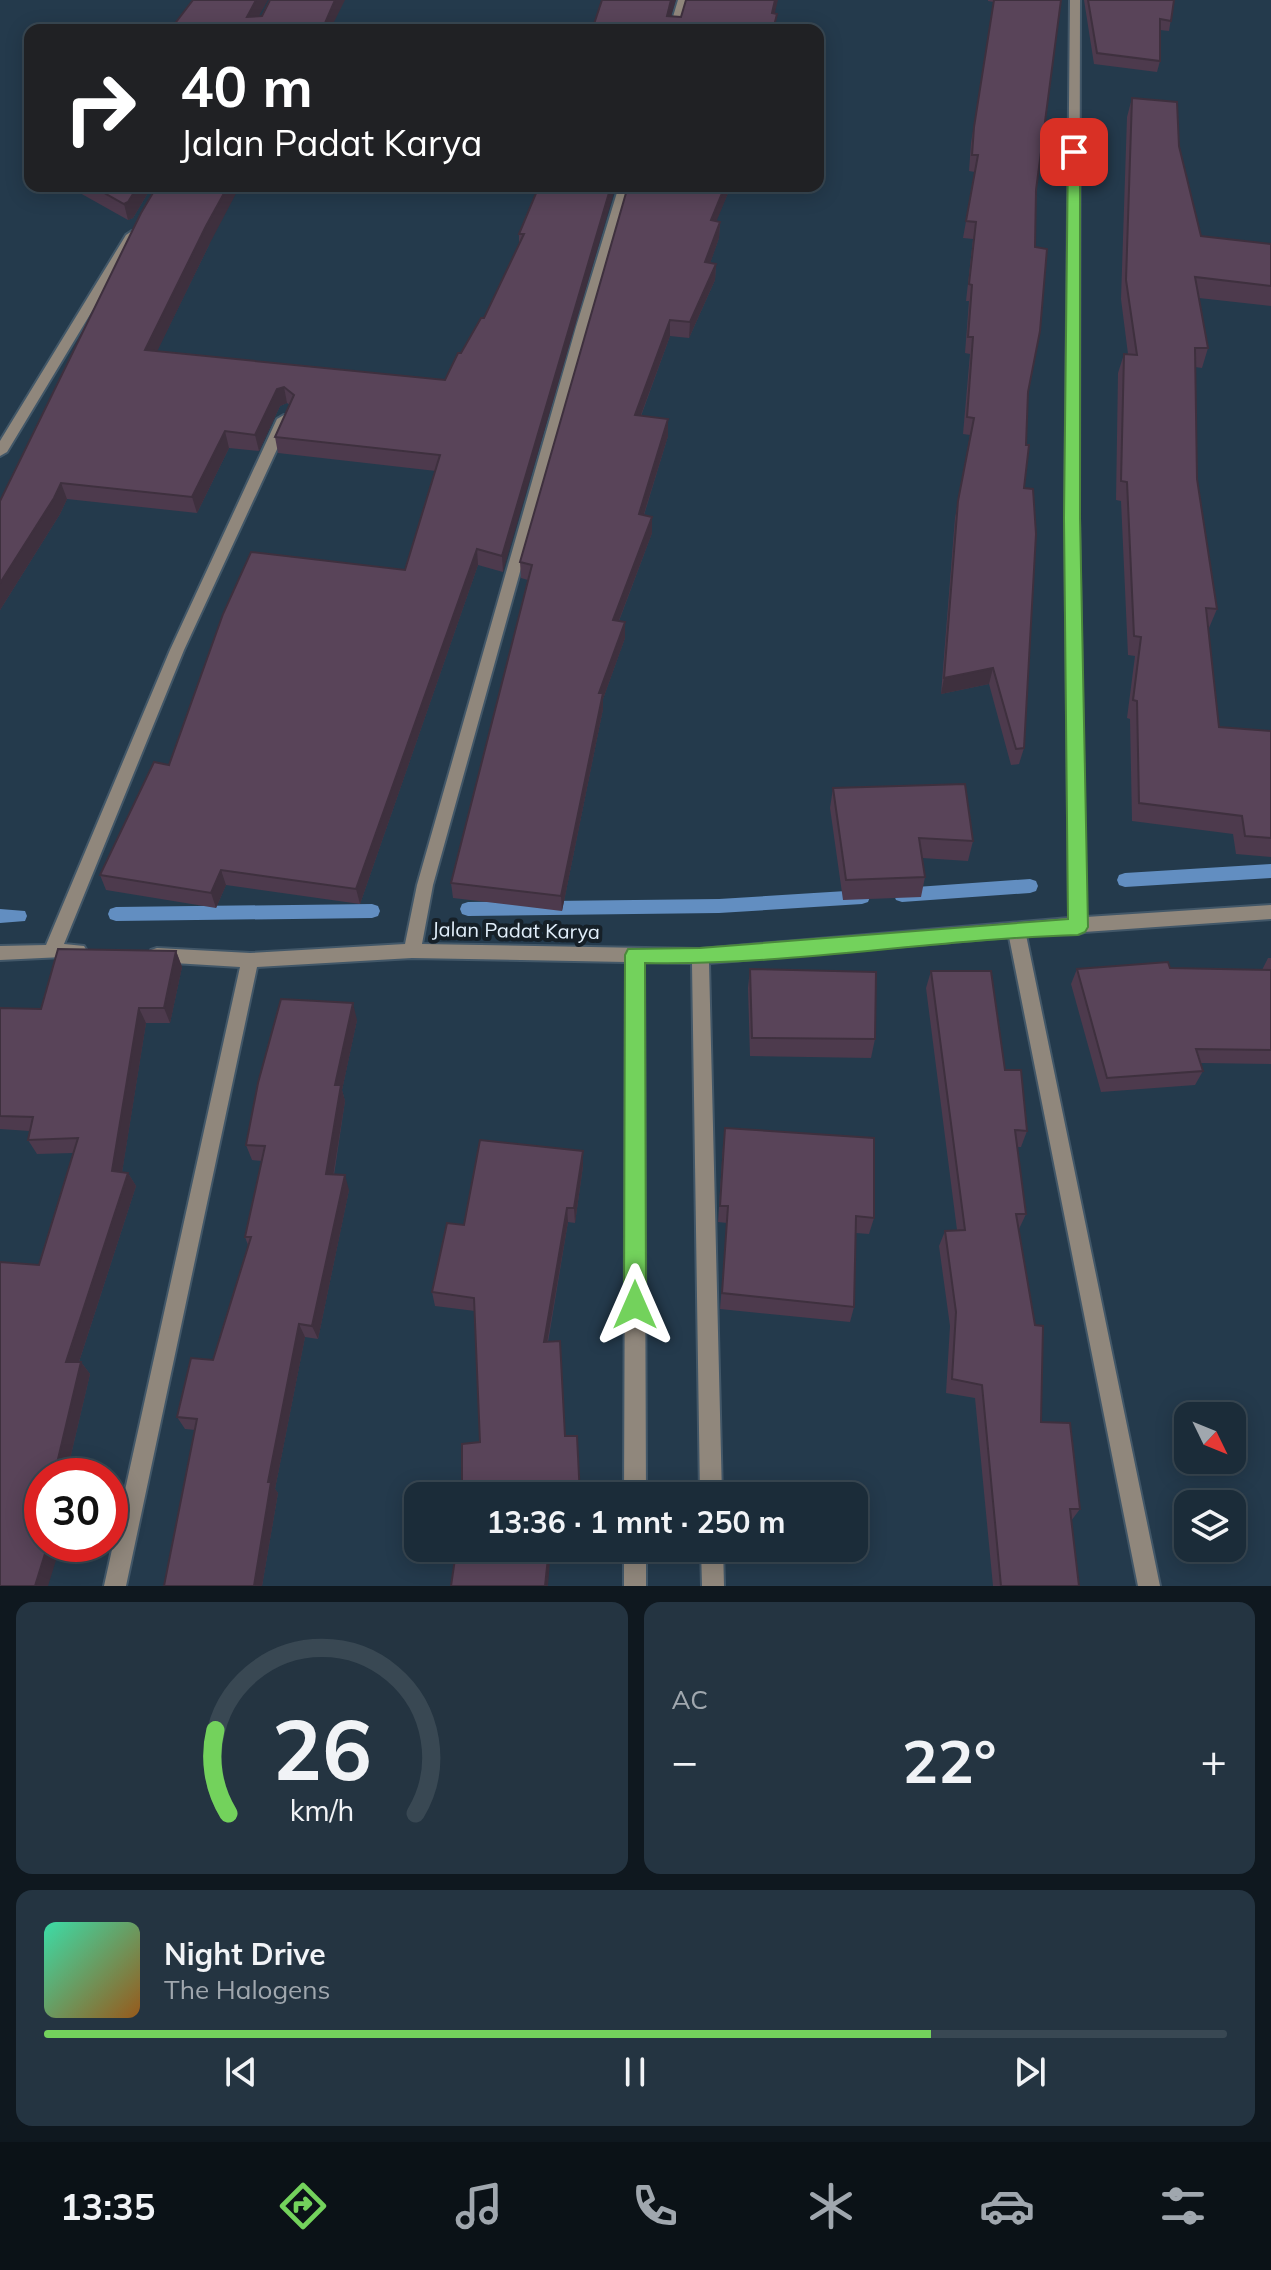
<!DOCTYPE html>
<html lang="id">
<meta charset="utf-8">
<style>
:root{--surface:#1b2c39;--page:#243441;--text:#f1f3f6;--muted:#a0a7ae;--line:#394853;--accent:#73d25c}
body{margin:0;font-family:Mulish,sans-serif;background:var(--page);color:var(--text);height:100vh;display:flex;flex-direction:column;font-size:30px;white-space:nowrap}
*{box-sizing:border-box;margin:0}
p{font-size:26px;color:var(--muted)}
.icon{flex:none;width:44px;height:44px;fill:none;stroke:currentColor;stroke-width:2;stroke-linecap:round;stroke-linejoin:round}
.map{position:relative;height:1586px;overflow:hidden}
.panel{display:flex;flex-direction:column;gap:16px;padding:16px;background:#0f181f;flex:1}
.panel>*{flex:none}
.hud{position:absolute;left:24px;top:24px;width:800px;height:168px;border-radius:16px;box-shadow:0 4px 20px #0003,0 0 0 2px var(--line);background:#202124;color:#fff;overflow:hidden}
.needle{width:52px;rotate:133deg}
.tools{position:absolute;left:1174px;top:1402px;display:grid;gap:16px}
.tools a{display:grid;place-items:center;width:72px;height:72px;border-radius:16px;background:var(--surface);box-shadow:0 4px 20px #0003,0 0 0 2px var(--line);font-size:40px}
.speed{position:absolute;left:24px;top:1458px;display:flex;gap:16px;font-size:40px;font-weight:700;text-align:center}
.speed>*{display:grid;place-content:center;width:104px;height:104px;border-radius:50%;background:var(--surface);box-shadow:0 4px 20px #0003,0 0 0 2px var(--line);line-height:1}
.speed .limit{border:12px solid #d22;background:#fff;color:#111}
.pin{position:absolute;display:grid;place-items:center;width:68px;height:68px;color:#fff;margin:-34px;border-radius:16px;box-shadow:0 4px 12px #0006}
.me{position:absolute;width:88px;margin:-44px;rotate:0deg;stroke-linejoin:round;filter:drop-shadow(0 0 6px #0008)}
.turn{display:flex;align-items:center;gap:28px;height:168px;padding:0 24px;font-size:36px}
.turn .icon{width:104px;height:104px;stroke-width:2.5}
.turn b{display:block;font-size:56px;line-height:68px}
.big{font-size:60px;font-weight:700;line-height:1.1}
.panel .tile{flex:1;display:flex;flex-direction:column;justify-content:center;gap:12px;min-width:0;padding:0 28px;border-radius:16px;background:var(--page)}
.panel .dial{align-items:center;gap:0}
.dial svg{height:208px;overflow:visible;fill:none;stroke:var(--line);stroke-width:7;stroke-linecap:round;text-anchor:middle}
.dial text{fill:var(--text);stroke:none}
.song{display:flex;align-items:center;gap:24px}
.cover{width:96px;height:96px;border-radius:12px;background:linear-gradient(135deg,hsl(160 70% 55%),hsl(30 70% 35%))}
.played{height:8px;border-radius:4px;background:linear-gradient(90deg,var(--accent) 75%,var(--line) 75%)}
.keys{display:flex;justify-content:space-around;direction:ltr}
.heat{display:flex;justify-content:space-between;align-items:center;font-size:44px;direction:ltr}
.panel .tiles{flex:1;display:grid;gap:16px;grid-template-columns:1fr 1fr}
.tile:last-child{grid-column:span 2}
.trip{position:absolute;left:404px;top:1482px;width:464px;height:80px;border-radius:16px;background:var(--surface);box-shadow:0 4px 20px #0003,0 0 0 2px var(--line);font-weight:700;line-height:80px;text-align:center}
.tab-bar{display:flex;height:128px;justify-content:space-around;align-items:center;background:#0b1217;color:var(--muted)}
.tab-bar .icon{width:56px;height:56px}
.tab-bar .current{color:var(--accent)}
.tab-bar b{font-size:36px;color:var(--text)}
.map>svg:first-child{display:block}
</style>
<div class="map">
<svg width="1271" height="1586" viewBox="0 0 1271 1586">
<rect width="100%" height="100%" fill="#243a4c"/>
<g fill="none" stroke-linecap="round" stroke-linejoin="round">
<!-- stream -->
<path fill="#628ec1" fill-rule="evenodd" d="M 1271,864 L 1271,878 L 1125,887 L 1119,885 L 1117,880 L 1119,875 L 1125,873 Z
M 1030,879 L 1036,881 L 1038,886 L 1036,891 L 1030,893 L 902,902 L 896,900 L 894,895 L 896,890 L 902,888 Z
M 862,890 L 868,892 L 870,897 L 868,902 L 862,904 L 719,913 L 468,916 L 462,914 L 460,909 L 462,904 L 468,902 L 719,899 Z
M 372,904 L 378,906 L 380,911 L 378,916 L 372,918 L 116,921 L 110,919 L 108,914 L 110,909 L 116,907 Z
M 0,909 L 25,911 L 27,916 L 25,921 L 0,923 Z"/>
<defs>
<path id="minor" d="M 678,0 L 688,0 L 679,30 L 669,30 Z
M 1070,0 L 1080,0 L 1079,518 L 1086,917 L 1271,905 L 1271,919 L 1084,932 L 1078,934 L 1026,935 L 1160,1586 L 1138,1586 L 1009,937 L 709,963 L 722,1496 L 700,1496 L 692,963 L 644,962 L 646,1496 L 624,1496 L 626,962 L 412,958 L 257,967 L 126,1586 L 104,1586 L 240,967 L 157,962 L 151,960 L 148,955 L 151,950 L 157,948 L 250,953 L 405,944 L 417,885 L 576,327 L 619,186 L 631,186 L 588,327 L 433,885 L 422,944 L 700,949 L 1069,918 L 1065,518 Z
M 132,231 L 138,235 L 7,452 L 0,456 L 0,441 L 126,235 Z
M 284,415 L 291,419 L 184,650 L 64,944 L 84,946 L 87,951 L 84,956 L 0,960 L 0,946 L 46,945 L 170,650 L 277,419 Z
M 624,1548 L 646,1548 L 646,1586 L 624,1586 Z
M 701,1548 L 723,1548 L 724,1586 L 702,1586 Z"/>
</defs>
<!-- minor casing -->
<use href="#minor" stroke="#425768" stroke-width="4"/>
<!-- minor -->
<use href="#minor" fill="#90877c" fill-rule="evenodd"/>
</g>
<!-- wall -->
<path fill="#4d3a4d" d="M 988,0 L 1061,0 L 1036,190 L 1024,488 L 1024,748 L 1019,764 L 1011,765 L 989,684 L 941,694 L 955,518 L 970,435 L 963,434 L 970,354 L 965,353 L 969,301 L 966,301 L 973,239 L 963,238 L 975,172 L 969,171 L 971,143 L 994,2 L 988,1 Z
M 1084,0 L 1174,0 L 1169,31 L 1160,30 L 1160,61 L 1157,72 L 1094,64 Z
M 1132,98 L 1179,146 L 1201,236 L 1271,244 L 1271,306 L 1199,298 L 1208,348 L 1202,368 L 1195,367 L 1197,479 L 1217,609 L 1209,628 L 1208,628 L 1219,727 L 1271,731 L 1271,857 L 1236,854 L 1233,834 L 1132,821 L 1130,719 L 1127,718 L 1135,656 L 1128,655 L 1121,501 L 1116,500 L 1118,373 L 1124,354 L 1128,354 L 1121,299 L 1127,117 Z
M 78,186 L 152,186 L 133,218 L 128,220 L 80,193 Z
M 539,186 L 503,572 L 478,565 L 360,904 L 226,885 L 216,908 L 106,890 L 100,875 L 169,765 L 405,570 L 436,471 L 278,453 L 275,437 L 290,405 L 287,403 L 280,406 L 259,451 L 229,448 L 197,513 L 67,499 L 60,514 L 0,610 L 0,501 L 210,243 L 157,351 L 445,380 L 484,318 L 519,244 L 519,234 Z
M 731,186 L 716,221 L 720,222 L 719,238 L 710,263 L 716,264 L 715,280 L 689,338 L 670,336 L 641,416 L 668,419 L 668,436 L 644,515 L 652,533 L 619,621 L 625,622 L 625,638 L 603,699 L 603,709 L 562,911 L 453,898 L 451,883 L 528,580 L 521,578 L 520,562 Z
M 833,788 L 973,841 L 968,861 L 922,858 L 925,877 L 921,897 L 843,900 L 830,808 Z
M 176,951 L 182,967 L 170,1023 L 146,1023 L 122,1172 L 128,1173 L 136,1186 L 79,1362 L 81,1362 L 90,1374 L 66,1476 L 42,1476 L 39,1265 L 73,1153 L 37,1154 L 28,1140 L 30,1131 L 0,1129 L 0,1008 L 41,1009 Z
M 1268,958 L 1271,958 L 1271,1064 L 1201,1063 L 1203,1071 L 1195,1085 L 1101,1092 L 1071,984 L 1077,969 L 1262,970 Z
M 750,969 L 875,1039 L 871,1058 L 750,1056 L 748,988 Z
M 931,971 L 1005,1070 L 1027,1131 L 1021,1147 L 1017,1147 L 1026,1214 L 1019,1229 L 1041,1422 L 1080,1509 L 1071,1521 L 1079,1586 L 993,1586 L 975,1398 L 946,1393 L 950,1326 L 939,1246 L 945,1231 L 957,1230 L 926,988 Z
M 357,1020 L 342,1090 L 345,1101 L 334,1175 L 349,1190 L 318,1339 L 305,1337 L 275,1489 L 278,1493 L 262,1586 L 164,1586 L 195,1430 L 185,1429 L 177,1417 L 213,1360 L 248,1245 L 245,1237 L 262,1161 L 252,1160 L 246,1145 Z
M 723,1145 L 874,1218 L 869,1234 L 856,1233 L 854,1307 L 850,1322 L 720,1309 L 727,1223 L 718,1222 Z
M 583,1151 L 583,1166 L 575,1223 L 568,1222 L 548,1342 L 566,1436 L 480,1442 L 475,1311 L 435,1306 L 432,1292 L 464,1225 Z"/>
<!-- shaded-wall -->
<path fill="#3e303e" d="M 256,0 L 268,0 L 251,30 L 247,17 Z
M 335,0 L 345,0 L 330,30 L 322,30 Z
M 671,0 L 676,0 L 667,30 L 667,16 Z
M 775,0 L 778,0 L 771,29 L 772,13 Z
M 138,186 L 152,186 L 133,218 L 128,220 L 124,204 Z
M 228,186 L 240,186 L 210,243 L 150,366 L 145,350 L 206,226 Z
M 611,186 L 616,186 L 503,572 L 502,556 Z
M 725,186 L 731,186 L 710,237 L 711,220 Z
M 720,222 L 719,238 L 705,278 L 705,262 Z
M 716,264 L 715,280 L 689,338 L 690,322 Z
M 670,320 L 670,336 L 635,431 L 635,415 Z
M 284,387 L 287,403 L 280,406 L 259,451 L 255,435 L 277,389 Z
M 668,419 L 668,436 L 639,530 L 639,514 Z
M 225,431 L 229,448 L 197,513 L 192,497 Z
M 61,483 L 67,499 L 60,514 L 0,610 L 0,583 Z
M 652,517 L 652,533 L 613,636 L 613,620 Z
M 477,549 L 478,565 L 360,904 L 356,889 Z
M 625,622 L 625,638 L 603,699 L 603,709 L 562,911 L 561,896 L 599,693 Z
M 993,668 L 989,684 L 941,694 L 944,678 Z
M 221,870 L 226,885 L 216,908 L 211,893 Z
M 176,951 L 182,967 L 170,1023 L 164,1008 Z
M 353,1003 L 357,1020 L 342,1090 L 345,1101 L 331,1189 L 326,1174 L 335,1085 Z
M 139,1008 L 146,1023 L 120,1185 L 112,1171 Z
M 583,1151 L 583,1166 L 575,1223 L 574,1208 Z
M 128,1173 L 136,1186 L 75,1374 L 66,1362 Z
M 345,1175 L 349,1190 L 318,1339 L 312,1326 Z
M 567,1208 L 568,1222 L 545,1355 L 544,1342 Z
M 299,1324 L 305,1337 L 275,1489 L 278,1493 L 262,1586 L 254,1586 L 268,1482 Z
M 81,1362 L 90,1374 L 66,1476 L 54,1476 Z
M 48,1544 L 61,1544 L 48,1586 L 35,1586 Z
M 549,1548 L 551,1548 L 548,1586 L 545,1586 Z"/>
<!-- building -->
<path fill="#594459" stroke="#3e303e" stroke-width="2" d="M 193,0 L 256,0 L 247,17 L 262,16 L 270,0 L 335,0 L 322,30 L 170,30 Z
M 602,0 L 671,0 L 667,16 L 681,17 L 686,0 L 775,0 L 772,13 L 777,14 L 773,30 L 592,30 Z
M 994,0 L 1061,0 L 1036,190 L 1035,247 L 1047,249 L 1040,331 L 1028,392 L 1026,445 L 1029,445 L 1024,488 L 1033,489 L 1036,534 L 1024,748 L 1016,749 L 993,668 L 944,678 L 958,501 L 974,418 L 967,417 L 973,337 L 968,337 L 972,285 L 969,284 L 976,222 L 966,221 L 978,155 L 972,155 L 974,127 Z
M 1088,0 L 1174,0 L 1171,21 L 1160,19 L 1160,61 L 1097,53 Z
M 1132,98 L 1177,102 L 1179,146 L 1201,236 L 1271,244 L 1271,286 L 1195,277 L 1208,348 L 1195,348 L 1197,479 L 1217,609 L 1206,608 L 1219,727 L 1271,731 L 1271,838 L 1245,836 L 1242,816 L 1139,803 L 1137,701 L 1133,700 L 1141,637 L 1134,636 L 1127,482 L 1121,481 L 1124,354 L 1137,355 L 1126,280 Z
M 92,186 L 138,186 L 128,202 L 124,204 Z
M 157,186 L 228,186 L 206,226 L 145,350 L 445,380 L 458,353 L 461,353 L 481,318 L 484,318 L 524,234 L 519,234 L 539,186 L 611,186 L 502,556 L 477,549 L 356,889 L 221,870 L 211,893 L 100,875 L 154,762 L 169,765 L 223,614 L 251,552 L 405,570 L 440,455 L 275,437 L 294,395 L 284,387 L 277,389 L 255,435 L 225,431 L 192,497 L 61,483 L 54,498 L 0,583 L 0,501 L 141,213 Z
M 628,186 L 725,186 L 711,220 L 720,222 L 705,262 L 716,264 L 690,322 L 670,320 L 635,415 L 668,419 L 639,514 L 652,517 L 613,620 L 625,622 L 599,693 L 603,693 L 561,896 L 451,883 L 532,565 L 520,562 Z
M 965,784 L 973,841 L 919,838 L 925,877 L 846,880 L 833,788 Z
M 58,949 L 176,951 L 164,1008 L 139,1008 L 112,1171 L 128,1173 L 66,1362 L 81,1362 L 54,1476 L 42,1476 L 42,1544 L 48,1544 L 35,1586 L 0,1586 L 0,1262 L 39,1265 L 78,1138 L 28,1140 L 33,1117 L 0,1116 L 0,1008 L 41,1009 Z
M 1168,962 L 1170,968 L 1271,970 L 1271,1050 L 1196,1049 L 1203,1071 L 1107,1078 L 1077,969 Z
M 750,969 L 876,972 L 875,1039 L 752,1038 Z
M 931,971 L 991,971 L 1005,1070 L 1021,1070 L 1027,1131 L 1015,1130 L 1026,1214 L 1016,1214 L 1035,1325 L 1043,1326 L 1041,1422 L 1070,1423 L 1080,1509 L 1070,1509 L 1079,1586 L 1001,1586 L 982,1385 L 952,1379 L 956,1312 L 945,1231 L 965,1230 Z
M 281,999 L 353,1003 L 335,1085 L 341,1085 L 326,1174 L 345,1175 L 312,1326 L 299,1324 L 268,1482 L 271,1482 L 254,1586 L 164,1586 L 197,1419 L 177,1417 L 191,1358 L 213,1360 L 251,1237 L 245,1237 L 265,1146 L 246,1145 L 258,1083 Z
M 725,1128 L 874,1138 L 874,1218 L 856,1216 L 854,1307 L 722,1293 L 728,1206 L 720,1206 Z
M 480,1140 L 583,1151 L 574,1208 L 567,1208 L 544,1342 L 560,1341 L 565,1436 L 577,1436 L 580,1496 L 462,1496 L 462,1444 L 480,1442 L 474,1298 L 432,1292 L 447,1223 L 464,1225 Z
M 461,1548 L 549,1548 L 545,1586 L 451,1586 L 455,1559 L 461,1560 Z"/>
<!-- route -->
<path fill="#73d25c" stroke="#4b883c" stroke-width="2" d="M 1074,149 L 1080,152 L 1080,518 L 1088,927 L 1085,932 L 1078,935 C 934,939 789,966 645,963 L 646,1305 L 643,1313 L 635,1316 L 627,1313 L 624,1305 L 625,955 L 628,949 L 700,948 L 1068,919 L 1064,518 L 1068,152 Z"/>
<g text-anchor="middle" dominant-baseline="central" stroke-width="8" stroke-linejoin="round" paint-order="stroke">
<!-- street labels -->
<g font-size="20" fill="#e2effb" stroke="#162028">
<text transform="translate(516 930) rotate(1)">Jalan Padat Karya</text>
</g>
</g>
</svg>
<div class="tools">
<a><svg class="needle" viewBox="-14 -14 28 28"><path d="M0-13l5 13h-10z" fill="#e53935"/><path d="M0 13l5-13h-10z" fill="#a0a7ae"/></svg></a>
<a><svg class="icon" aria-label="layers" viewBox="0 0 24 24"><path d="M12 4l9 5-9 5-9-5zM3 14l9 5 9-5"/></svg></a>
</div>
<div class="speed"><div class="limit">30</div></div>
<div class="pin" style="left:1074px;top:152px;background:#d93025"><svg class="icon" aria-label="arrive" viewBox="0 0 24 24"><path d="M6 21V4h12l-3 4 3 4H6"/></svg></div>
<svg class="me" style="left:635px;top:1305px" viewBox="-20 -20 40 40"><path d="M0-17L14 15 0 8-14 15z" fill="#73d25c" stroke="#fff" stroke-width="4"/></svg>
<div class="trip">13:36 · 1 mnt · 250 m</div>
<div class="hud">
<div class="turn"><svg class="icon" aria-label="right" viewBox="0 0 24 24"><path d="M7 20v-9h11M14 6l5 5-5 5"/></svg><div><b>40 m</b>Jalan Padat Karya</div></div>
</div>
</div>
<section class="panel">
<div class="tiles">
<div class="tile dial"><svg viewBox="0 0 100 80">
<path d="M14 69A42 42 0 1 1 86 69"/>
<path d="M14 69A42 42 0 0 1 9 37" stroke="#73d25c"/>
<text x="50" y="56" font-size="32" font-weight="700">26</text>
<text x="50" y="72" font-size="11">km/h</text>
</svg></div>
<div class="tile"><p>AC</p>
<div class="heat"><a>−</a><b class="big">22°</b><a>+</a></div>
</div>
<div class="tile">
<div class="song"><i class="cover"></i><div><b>Night Drive</b><p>The Halogens</p></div></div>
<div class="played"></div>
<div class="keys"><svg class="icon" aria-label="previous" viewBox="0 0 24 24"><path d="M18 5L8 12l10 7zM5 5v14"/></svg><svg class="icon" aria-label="pause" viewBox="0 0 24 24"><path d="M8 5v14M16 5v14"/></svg><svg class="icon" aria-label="next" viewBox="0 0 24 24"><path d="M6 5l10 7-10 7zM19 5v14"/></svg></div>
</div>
</div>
</section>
<nav class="tab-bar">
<b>13:35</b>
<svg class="icon current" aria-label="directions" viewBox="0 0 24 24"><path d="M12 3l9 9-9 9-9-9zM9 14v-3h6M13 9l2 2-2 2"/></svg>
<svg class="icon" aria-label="music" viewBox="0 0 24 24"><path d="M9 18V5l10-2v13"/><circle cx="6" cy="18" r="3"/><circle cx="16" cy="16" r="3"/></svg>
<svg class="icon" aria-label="phone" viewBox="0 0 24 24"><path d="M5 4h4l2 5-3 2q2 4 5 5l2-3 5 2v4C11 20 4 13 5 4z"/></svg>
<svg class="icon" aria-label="climate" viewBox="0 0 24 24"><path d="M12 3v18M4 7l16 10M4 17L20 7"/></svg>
<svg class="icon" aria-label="car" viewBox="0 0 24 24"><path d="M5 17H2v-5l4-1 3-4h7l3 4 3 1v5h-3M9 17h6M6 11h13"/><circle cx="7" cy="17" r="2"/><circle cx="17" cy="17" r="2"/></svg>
<svg class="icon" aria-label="filters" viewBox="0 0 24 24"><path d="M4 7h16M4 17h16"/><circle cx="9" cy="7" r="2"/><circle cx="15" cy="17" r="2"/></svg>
</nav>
